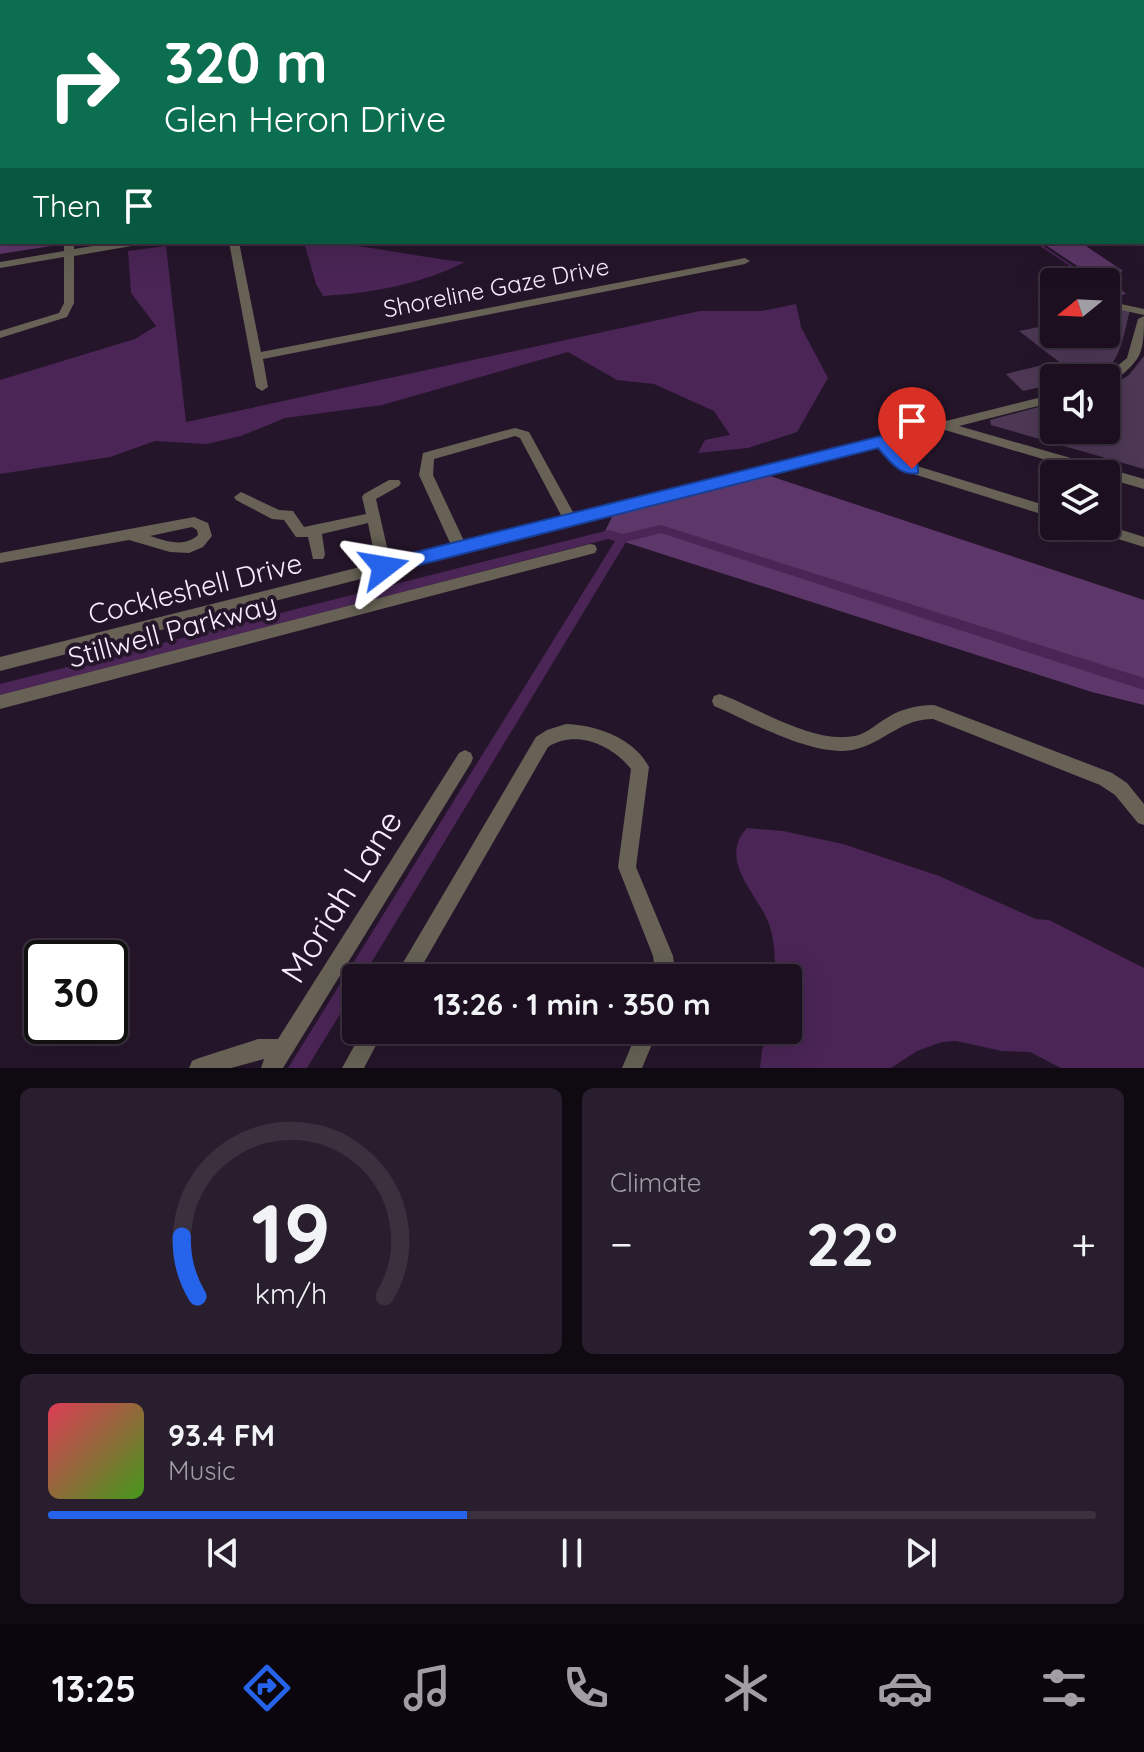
<!DOCTYPE html>
<meta charset="utf-8">
<style>
:root{--surface:#1c1020;--page:#291e2d;--text:#f1f3f6;--muted:#a09da5;--line:#3a303e;--accent:#2563eb}
body{margin:0;font-family:Quicksand,sans-serif;background:var(--page);color:var(--text);height:100vh;display:flex;flex-direction:column;font-size:30px;white-space:nowrap}
*{box-sizing:border-box;margin:0}
p{font-size:26px;color:var(--muted)}
.icon{flex:none;width:44px;height:44px;fill:none;stroke:currentColor;stroke-width:2;stroke-linecap:round;stroke-linejoin:round}
.map{position:relative;height:1068px;overflow:hidden}
.side{display:flex;flex-direction:column;gap:20px;padding:20px;background:#0f0912;flex:1}
.side>*{flex:none}
.guide{position:absolute;left:0px;top:0px;width:1144px;height:244px;box-shadow:0 8px 32px #0002,0 0 0 2px var(--line);background:#0b6e4f;color:#fff;overflow:hidden}
.needle{width:52px;rotate:252deg}
.tools{position:absolute;left:1040px;top:268px;display:grid;gap:16px}
.tools a{display:grid;place-items:center;width:80px;height:80px;border-radius:8px;background:var(--surface);box-shadow:0 8px 32px #0002,0 0 0 2px var(--line);font-size:40px}
.speed{position:absolute;left:24px;top:940px;display:flex;gap:16px;font-size:40px;font-weight:700;text-align:center}
.speed>*{display:grid;place-content:center;width:104px;height:104px;border-radius:50%;background:var(--surface);box-shadow:0 8px 32px #0002,0 0 0 2px var(--line);line-height:1}
.speed .limit{border:4px solid #111;border-radius:12px;background:#fff;color:#111}
.pin{position:absolute;display:grid;place-items:center;width:68px;height:68px;color:#fff;margin:-82px -34px;border-radius:50% 50% 50% 0;rotate:-45deg;box-shadow:0 0 8px #0007}
.pin .icon{rotate:45deg}
.me{position:absolute;width:88px;margin:-44px;rotate:76deg;stroke-linejoin:round;filter:drop-shadow(0 0 6px #0008)}
.turn{display:flex;align-items:center;gap:28px;height:168px;padding:0 32px;font-size:36px}
.turn .icon{width:104px;height:104px;stroke-width:2.5}
.turn b{display:block;font-size:56px;line-height:68px}
.then{display:flex;align-items:center;height:76px;padding:0 32px;background:#0003;gap:16px;font-size:30px}
.big{font-size:60px;font-weight:800;line-height:1.1}
.side .tile{flex:1;display:flex;flex-direction:column;justify-content:center;gap:12px;min-width:0;padding:0 28px;border-radius:12px;background:var(--page)}
.side .dial{align-items:center;gap:0}
.dial svg{height:208px;overflow:visible;fill:none;stroke:var(--line);stroke-width:7;stroke-linecap:round;text-anchor:middle}
.dial text{fill:var(--text);stroke:none}
.song{display:flex;align-items:center;gap:24px}
.cover{width:96px;height:96px;border-radius:12px;background:linear-gradient(135deg,hsl(350 70% 55%),hsl(100 70% 35%))}
.played{height:8px;border-radius:4px;background:linear-gradient(90deg,var(--accent) 40%,var(--line) 40%)}
.keys{display:flex;justify-content:space-around;direction:ltr}
.heat{display:flex;justify-content:space-between;align-items:center;font-size:44px;direction:ltr}
.side .tiles{flex:1;display:grid;gap:20px;grid-template-columns:1fr 1fr}
.tile:last-child{grid-column:span 2}
.trip{position:absolute;left:342px;top:964px;width:460px;height:80px;border-radius:8px;background:var(--surface);box-shadow:0 8px 32px #0002,0 0 0 2px var(--line);font-weight:800;line-height:80px;text-align:center}
.dock{display:flex;height:128px;justify-content:space-around;align-items:center;background:#0b060d;color:var(--muted)}
.dock .icon{width:56px;height:56px}
.dock .selected{color:var(--accent)}
.dock b{font-size:36px;color:var(--text)}
.map>svg:first-child{display:block}
</style>
<div class="map">
<svg width="1144" height="1068" viewBox="0 0 1144 1068">
<rect width="100%" height="100%" fill="#25152a"/>
<!-- green -->
<path fill="#4e3856" d="M 1123,309 L 1130,310 C 1122,340 1120,378 1080,378 L 1019,331 L 1054,324 L 1054,334 L 1106,334 L 1106,312 Z
M 1144,356 L 1144,469 L 991,425 L 990,420 L 1054,403 L 1054,430 L 1106,430 L 1106,389 L 1129,375 Z
M 1051,363 L 1067,378 L 1054,378 L 1054,384 L 1023,391 L 1006,374 Z"/>
<!-- forest -->
<path fill="#5d3769" d="M 0,171 L 2,242 L 77,242 L 0,254 Z
M 1041,242 L 1080,242 L 1123,271 L 1108,278 L 1126,294 L 1121,295 Z
M 767,475 L 1144,600 L 1144,705 L 1092,692 L 603,535 L 615,511 Z"/>
<!-- water -->
<path fill="#4a2556" d="M 304,242 C 357,242 412,257 465,262 C 421,284 373,293 323,296 L 316,284 Z
M 166,246 L 186,422 L 700,311 L 762,311 L 796,304 L 801,327 L 828,378 L 797,432 L 748,448 L 698,453 L 705,440 L 730,435 L 714,411 L 654,384 L 617,380 L 568,352 L 382,405 L 285,418 L 241,436 L 207,444 L 155,441 L 110,457 L 0,474 L 0,380 L 135,339 L 156,326 L 131,293 L 128,251 Z
M 747,828 L 783,831 L 843,844 L 939,876 L 1036,919 L 1049,920 L 1144,968 L 1144,1068 L 1061,1068 L 1030,1052 L 1002,1051 L 956,1041 L 942,1042 L 917,1051 L 891,1068 L 760,1068 L 762,1050 L 771,1030 L 788,1030 L 788,978 L 775,978 C 775,959 775,934 766,917 C 753,890 719,858 747,828 Z"/>
<g fill="none" stroke-linecap="round" stroke-linejoin="round">
<!-- stream -->
<path stroke="#4a2556" stroke-width="2" d="M 1036,242 L 1095,282
M 1106,290 L 1122,301"/>
<!-- canal -->
<path fill="#4a2556" fill-rule="evenodd" d="M 661,525 L 1144,678 L 1144,690 L 661,533 L 626,542 L 362,978 L 356,978 L 356,988 L 307,1068 L 288,1068 L 615,541 L 608,539 L 0,696 L 0,684 L 609,530 L 622,534 Z"/>
<!-- minor -->
<path fill="#676255" fill-rule="evenodd" d="M 224,0 L 232,0 L 233,2 L 225,2 Z
M 772,0 L 781,0 L 783,2 L 774,2 Z
M 1142,16 L 1144,16 L 1144,20 L 1142,20 Z
M 1142,41 L 1144,41 L 1144,46 L 1142,46 Z
M 1142,73 L 1144,73 L 1144,77 L 1142,77 Z
M 1142,179 L 1144,180 L 1144,186 L 1142,185 Z
M 1142,217 L 1144,218 L 1144,224 L 1142,223 Z
M 64,242 L 74,242 L 74,249 L 119,242 L 142,242 L 137,245 L 74,256 L 74,303 L 67,317 L 0,338 L 0,331 L 59,313 L 64,303 L 64,257 L 0,268 L 0,262 L 64,251 Z
M 229,242 L 239,242 L 261,352 L 745,258 L 750,261 L 745,264 L 263,359 L 268,387 L 262,391 L 256,387 Z
M 1121,304 L 1144,309 L 1144,315 L 1121,310 L 1106,312 L 1106,306 Z
M 1144,316 C 1144,357 1141,359 1110,385 L 1106,386 L 1106,378 L 1103,378 L 1127,358 L 1138,319 Z
M 1054,319 L 1054,325 L 1044,327 L 1038,324 Z
M 1054,394 L 1054,402 L 959,426 L 1144,479 L 1144,489 L 1106,478 L 1106,474 L 1093,474 L 945,430 L 890,444 L 899,454 L 917,466 L 1054,508 L 1054,518 L 907,472 L 889,460 L 878,447 L 0,671 L 0,657 L 376,563 L 368,523 L 322,534 L 325,555 L 323,559 L 313,559 L 308,537 L 296,537 L 284,520 L 272,519 L 236,500 L 234,497 L 241,492 L 279,510 L 293,511 L 304,527 L 366,514 L 362,497 L 364,494 L 389,480 L 399,480 L 401,483 L 399,486 L 376,499 L 390,560 L 451,545 L 419,475 L 423,453 L 503,431 L 515,428 L 529,432 L 574,514 ZM 515,436 L 520,438 L 562,517 L 464,541 L 433,475 L 434,459 Z
M 194,517 L 208,523 L 212,536 L 203,547 L 189,553 L 170,552 L 129,540 L 0,563 L 0,553 ZM 192,527 L 197,530 L 198,535 C 184,548 166,541 150,536 Z
M 1106,525 L 1144,537 L 1144,547 L 1089,530 L 1087,526 Z
M 590,544 L 595,545 L 597,549 L 595,553 L 0,709 L 0,695 Z
M 720,694 C 758,708 813,744 855,736 C 865,734 874,726 882,721 C 898,710 914,705 934,705 L 1112,773 L 1127,783 L 1144,804 L 1144,825 L 1138,823 L 1115,795 L 1100,785 L 933,719 C 902,719 888,739 860,748 C 820,762 752,722 714,706 L 712,701 L 714,696 Z
M 566,724 C 596,725 634,738 649,767 L 636,867 L 673,956 L 676,978 L 656,978 L 653,956 L 618,867 L 631,769 C 612,745 576,729 548,747 L 415,978 L 394,978 L 536,737 L 547,730 Z
M 465,750 L 471,753 L 473,758 L 471,763 L 283,1068 L 261,1068 L 264,1059 L 231,1068 L 189,1068 L 192,1061 L 199,1058 L 258,1039 L 278,1039 L 459,753 Z
M 363,1030 L 384,1030 L 364,1068 L 342,1068 Z
M 638,1030 L 658,1030 L 642,1068 L 622,1068 Z"/>
</g>
<!-- route -->
<path fill="#2563eb" stroke="#184099" stroke-width="2" d="M 881,436 L 918,465 L 918,473 C 900,477 889,460 878,448 L 384,574 L 375,567 L 384,560 Z"/>
<g text-anchor="middle" dominant-baseline="central" stroke-width="8" stroke-linejoin="round" paint-order="stroke">
<!-- far-street labels -->
<g font-size="24" fill="#f8edfc" stroke="#25152a">
<text transform="translate(496 287) rotate(-11)">Shoreline Gaze Drive</text>
</g>
<!-- street labels -->
<g font-size="28" fill="#f8edfc" stroke="#25152a">
<text transform="translate(195 588) rotate(-14)">Cockleshell Drive</text>
<text transform="translate(172 630) rotate(-15)">Stillwell Parkway</text>
</g>
<!-- near-street labels -->
<g font-size="34" fill="#f8edfc" stroke="#25152a">
<text transform="translate(341 896) rotate(-58)">Moriah Lane</text>
</g>
</g>
</svg>
<div class="tools">
<a><svg class="needle" viewBox="-14 -14 28 28"><path d="M0-13l5 13h-10z" fill="#e53935"/><path d="M0 13l5-13h-10z" fill="#a09da5"/></svg></a>
<a><svg class="icon" aria-label="sound" viewBox="0 0 24 24"><path d="M4 9h4l5-4v14l-5-4H4zM17 9q2 3 0 6"/></svg></a>
<a><svg class="icon" aria-label="layers" viewBox="0 0 24 24"><path d="M12 4l9 5-9 5-9-5zM3 14l9 5 9-5"/></svg></a>
</div>
<div class="speed"><div class="limit">30</div></div>
<div class="pin" style="left:912px;top:469px;background:#d93025"><svg class="icon" aria-label="arrive" viewBox="0 0 24 24"><path d="M6 21V4h12l-3 4 3 4H6"/></svg></div>
<svg class="me" style="left:384px;top:567px" viewBox="-20 -20 40 40"><path d="M0-17L14 15 0 8-14 15z" fill="#2563eb" stroke="#fff" stroke-width="4"/></svg>
<div class="trip">13:26 · 1 min · 350 m</div>
<div class="guide">
<div class="turn"><svg class="icon" aria-label="right" viewBox="0 0 24 24"><path d="M7 20v-9h11M14 6l5 5-5 5"/></svg><div><b>320 m</b>Glen Heron Drive</div></div>
<div class="then">Then<svg class="icon" aria-label="arrive" viewBox="0 0 24 24"><path d="M6 21V4h12l-3 4 3 4H6"/></svg></div>
</div>
</div>
<section class="side">
<div class="tiles">
<div class="tile dial"><svg viewBox="0 0 100 80">
<path d="M14 69A42 42 0 1 1 86 69"/>
<path d="M14 69A42 42 0 0 1 8 46" stroke="#2563eb"/>
<text x="50" y="56" font-size="32" font-weight="700">19</text>
<text x="50" y="72" font-size="11">km/h</text>
</svg></div>
<div class="tile"><p>Climate</p>
<div class="heat"><a>−</a><b class="big">22°</b><a>+</a></div>
</div>
<div class="tile">
<div class="song"><i class="cover"></i><div><b>93.4 FM</b><p>Music</p></div></div>
<div class="played"></div>
<div class="keys"><svg class="icon" aria-label="previous" viewBox="0 0 24 24"><path d="M18 5L8 12l10 7zM5 5v14"/></svg><svg class="icon" aria-label="pause" viewBox="0 0 24 24"><path d="M8 5v14M16 5v14"/></svg><svg class="icon" aria-label="next" viewBox="0 0 24 24"><path d="M6 5l10 7-10 7zM19 5v14"/></svg></div>
</div>
</div>
</section>
<nav class="dock">
<b>13:25</b>
<svg class="icon selected" aria-label="directions" viewBox="0 0 24 24"><path d="M12 3l9 9-9 9-9-9zM9 14v-3h6M13 9l2 2-2 2"/></svg>
<svg class="icon" aria-label="music" viewBox="0 0 24 24"><path d="M9 18V5l10-2v13"/><circle cx="6" cy="18" r="3"/><circle cx="16" cy="16" r="3"/></svg>
<svg class="icon" aria-label="phone" viewBox="0 0 24 24"><path d="M5 4h4l2 5-3 2q2 4 5 5l2-3 5 2v4C11 20 4 13 5 4z"/></svg>
<svg class="icon" aria-label="climate" viewBox="0 0 24 24"><path d="M12 3v18M4 7l16 10M4 17L20 7"/></svg>
<svg class="icon" aria-label="car" viewBox="0 0 24 24"><path d="M5 17H2v-5l4-1 3-4h7l3 4 3 1v5h-3M9 17h6M6 11h13"/><circle cx="7" cy="17" r="2"/><circle cx="17" cy="17" r="2"/></svg>
<svg class="icon" aria-label="filters" viewBox="0 0 24 24"><path d="M4 7h16M4 17h16"/><circle cx="9" cy="7" r="2"/><circle cx="15" cy="17" r="2"/></svg>
</nav>
